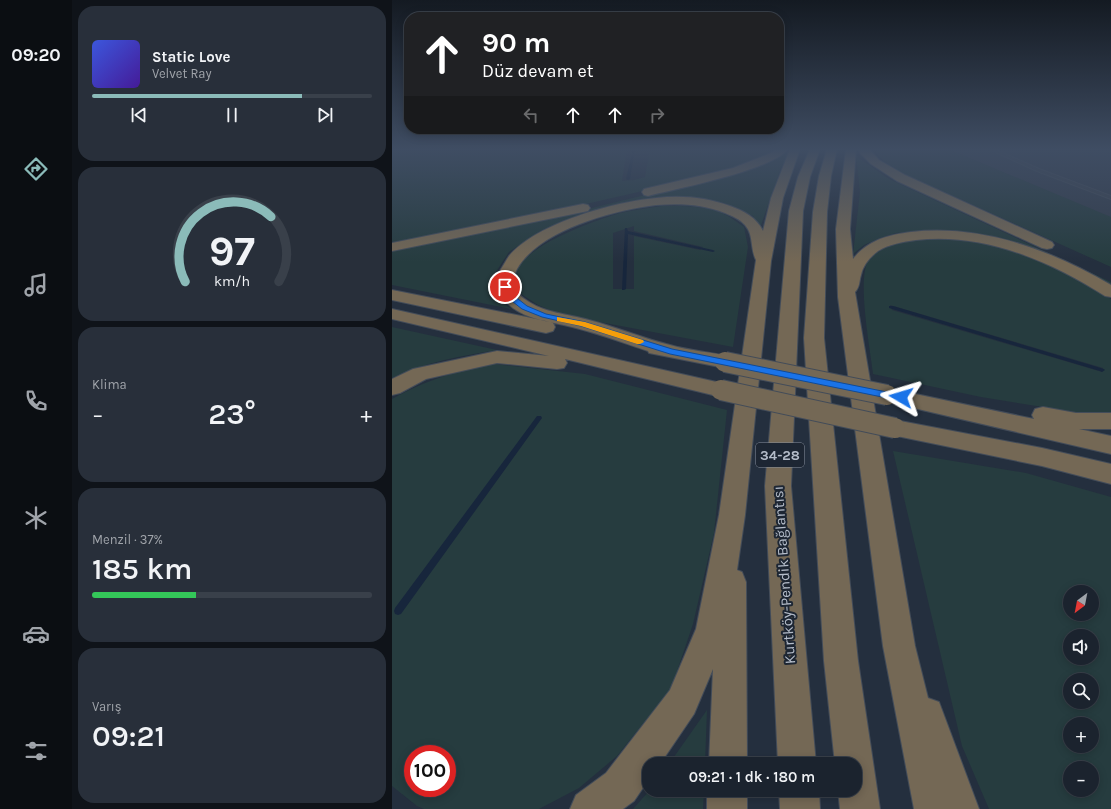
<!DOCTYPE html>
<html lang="tr">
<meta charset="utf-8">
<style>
:root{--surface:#1b232e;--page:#282f3a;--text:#f1f3f6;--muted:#a0a4aa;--line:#39404a;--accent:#8bbbb9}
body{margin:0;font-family:Karla,sans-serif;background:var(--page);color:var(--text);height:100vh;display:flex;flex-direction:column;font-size:15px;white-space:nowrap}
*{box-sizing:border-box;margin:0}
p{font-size:13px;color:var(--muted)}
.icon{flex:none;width:22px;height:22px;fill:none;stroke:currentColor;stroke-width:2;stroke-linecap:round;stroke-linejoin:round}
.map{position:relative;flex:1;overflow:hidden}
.side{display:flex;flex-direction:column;gap:6px;padding:6px;background:#0f1319;width:320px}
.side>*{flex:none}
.top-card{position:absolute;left:12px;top:12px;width:380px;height:122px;border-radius:16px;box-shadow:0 2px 10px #0003,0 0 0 1px var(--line);background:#202124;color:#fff;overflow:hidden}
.needle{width:26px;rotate:212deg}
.buttons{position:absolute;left:671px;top:585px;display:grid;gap:8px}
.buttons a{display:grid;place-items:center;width:36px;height:36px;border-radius:50%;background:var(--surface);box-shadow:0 2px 10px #0003,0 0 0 1px var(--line);font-size:20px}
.speed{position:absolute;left:12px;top:745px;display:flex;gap:8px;font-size:20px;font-weight:700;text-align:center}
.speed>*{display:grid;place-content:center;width:52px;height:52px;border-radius:50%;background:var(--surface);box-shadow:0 2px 10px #0003,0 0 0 1px var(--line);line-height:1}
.speed .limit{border:6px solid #d22;background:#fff;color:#111}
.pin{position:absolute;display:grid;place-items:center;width:34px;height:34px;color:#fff;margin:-17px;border:2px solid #fff;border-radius:50%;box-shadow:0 1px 4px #0007}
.me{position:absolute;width:44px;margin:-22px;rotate:277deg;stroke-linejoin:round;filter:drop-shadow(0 0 3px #0008)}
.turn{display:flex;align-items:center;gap:14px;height:84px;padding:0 12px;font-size:18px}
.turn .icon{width:52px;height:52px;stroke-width:2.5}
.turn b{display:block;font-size:28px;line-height:34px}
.lanes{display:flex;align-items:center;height:38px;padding:0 12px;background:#0003;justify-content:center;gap:20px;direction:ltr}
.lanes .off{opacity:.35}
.big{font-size:30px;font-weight:600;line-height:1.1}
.side .tile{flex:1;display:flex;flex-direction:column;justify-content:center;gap:6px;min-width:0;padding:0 14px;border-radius:16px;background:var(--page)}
.side .dial{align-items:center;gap:0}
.dial svg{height:104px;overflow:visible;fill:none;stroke:var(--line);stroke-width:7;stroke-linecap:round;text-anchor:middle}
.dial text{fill:var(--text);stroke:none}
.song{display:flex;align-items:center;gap:12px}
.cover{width:48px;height:48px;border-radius:6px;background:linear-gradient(135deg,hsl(230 70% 55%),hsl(260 70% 35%))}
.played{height:4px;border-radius:2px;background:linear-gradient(90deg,var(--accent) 75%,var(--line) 75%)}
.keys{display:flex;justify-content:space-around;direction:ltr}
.heat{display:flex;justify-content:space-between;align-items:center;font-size:22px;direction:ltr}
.charge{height:6px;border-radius:3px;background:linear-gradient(90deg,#34c759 37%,var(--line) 0)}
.trip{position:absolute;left:250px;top:757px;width:220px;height:40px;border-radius:16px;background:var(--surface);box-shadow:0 2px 10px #0003,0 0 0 1px var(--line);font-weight:600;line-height:40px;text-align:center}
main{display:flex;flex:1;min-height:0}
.dock{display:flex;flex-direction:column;width:72px;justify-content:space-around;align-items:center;background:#0b0e12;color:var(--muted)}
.dock .icon{width:28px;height:28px}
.dock .current{color:var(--accent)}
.dock b{font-size:18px;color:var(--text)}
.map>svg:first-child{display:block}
</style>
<main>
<nav class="dock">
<b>09:20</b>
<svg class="icon current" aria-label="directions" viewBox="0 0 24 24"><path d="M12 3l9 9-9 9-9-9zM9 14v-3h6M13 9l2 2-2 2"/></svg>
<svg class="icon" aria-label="music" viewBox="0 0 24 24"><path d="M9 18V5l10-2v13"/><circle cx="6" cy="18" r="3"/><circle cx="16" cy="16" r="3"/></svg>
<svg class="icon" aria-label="phone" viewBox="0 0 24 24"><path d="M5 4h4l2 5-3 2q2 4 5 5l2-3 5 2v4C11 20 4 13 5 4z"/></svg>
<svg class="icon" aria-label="climate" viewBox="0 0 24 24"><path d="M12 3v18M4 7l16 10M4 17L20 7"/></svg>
<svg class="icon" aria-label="car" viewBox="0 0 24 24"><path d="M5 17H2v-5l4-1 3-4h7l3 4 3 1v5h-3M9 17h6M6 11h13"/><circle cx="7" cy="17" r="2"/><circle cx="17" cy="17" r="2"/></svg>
<svg class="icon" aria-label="filters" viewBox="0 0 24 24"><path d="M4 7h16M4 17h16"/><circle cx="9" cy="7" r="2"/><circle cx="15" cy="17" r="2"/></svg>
</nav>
<section class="side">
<div class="tile">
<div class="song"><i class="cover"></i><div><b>Static Love</b><p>Velvet Ray</p></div></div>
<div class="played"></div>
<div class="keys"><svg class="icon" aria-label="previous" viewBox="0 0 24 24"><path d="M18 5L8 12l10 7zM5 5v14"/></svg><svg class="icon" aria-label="pause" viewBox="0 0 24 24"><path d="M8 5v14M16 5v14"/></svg><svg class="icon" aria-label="next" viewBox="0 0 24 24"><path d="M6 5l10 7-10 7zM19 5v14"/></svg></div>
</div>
<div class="tile dial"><svg viewBox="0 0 100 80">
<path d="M14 69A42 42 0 1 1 86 69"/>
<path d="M14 69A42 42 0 0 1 80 19" stroke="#8bbbb9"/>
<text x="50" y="56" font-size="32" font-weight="700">97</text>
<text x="50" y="72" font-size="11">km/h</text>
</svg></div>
<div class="tile"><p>Klima</p>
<div class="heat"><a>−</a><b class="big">23°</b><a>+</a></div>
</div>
<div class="tile"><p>Menzil · 37%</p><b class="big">185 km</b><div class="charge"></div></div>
<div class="tile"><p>Varış</p><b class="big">09:21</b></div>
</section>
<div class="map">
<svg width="719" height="809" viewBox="0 0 719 809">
<rect width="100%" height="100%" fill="#242f3e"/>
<!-- airport -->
<path fill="#323c4b" d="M 556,149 L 719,149 L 719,218 Z"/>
<!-- green -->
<path fill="#263c3f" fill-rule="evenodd" d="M 0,149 L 235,149 L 230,181 L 242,180 L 253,177 L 258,149 L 385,149 L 364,161 L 338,169 L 242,193 L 172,209 L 0,243 Z
M 483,149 L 556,149 L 719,217 L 719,267 L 510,173 L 493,162 L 484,153 Z
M 398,151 L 389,168 L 368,228 L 361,216 L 332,203 L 291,197 L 258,198 L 225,204 L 192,213 L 150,230 L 117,252 L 100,278 L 103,296 L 119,309 L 0,285 L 0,250 L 163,217 L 339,174 L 371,164 Z
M 464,156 L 497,179 L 719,282 L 719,288 L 613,240 L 585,234 L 540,230 L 504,233 L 488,238 L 472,245 L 461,254 L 468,192 Z
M 270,206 C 291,206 315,205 334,215 C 340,218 346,223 352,227 L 356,247 L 341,347 L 170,315 L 146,305 L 129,294 C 127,289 124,282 124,276 C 125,247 205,220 228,213 C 241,210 256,208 270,206 ZM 242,226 L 242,231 L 311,247 L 308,250 L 242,236 L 242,289 L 221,289 L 221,233 Z
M 536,238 C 555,239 575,239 594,243 C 637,253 682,274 719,299 L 719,413 L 682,412 L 589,397 L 481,374 C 478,348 466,285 475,263 C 482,246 520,240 536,238 ZM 498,305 L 711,368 L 710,372 L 500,310 Z
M 0,327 L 105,350 C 69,356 33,362 0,378 Z
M 102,364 L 193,374 L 335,410 L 322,533 L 301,624 L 279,689 L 225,756 L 187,788 L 147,809 L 32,809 L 25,806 L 0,786 L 0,399 C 35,380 63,371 102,364 ZM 21,754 L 55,754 L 55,788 L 21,788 Z
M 501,451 L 634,473 L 719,497 L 719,809 L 597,809 L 570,746 ZM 678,592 L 700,592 L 700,614 L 678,614 ZM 678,636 L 700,636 L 700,658 L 678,658 ZM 678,680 L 700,680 L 700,702 L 678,702 ZM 678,724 L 700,724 L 700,746 L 678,746 ZM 678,768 L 700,768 L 700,790 L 678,790 Z
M 315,710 L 313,764 L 277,764 Z
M 258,790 L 312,790 L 311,809 L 241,809 Z"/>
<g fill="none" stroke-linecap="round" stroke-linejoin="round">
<!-- stream -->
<path fill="#17263c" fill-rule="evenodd" d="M 241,149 L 243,149 L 238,179 L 236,180 L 234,179 Z
M 233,228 L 235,228 L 236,231 L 321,250 L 323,251 L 321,252 L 236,234 L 234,289 L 232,290 L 230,290 Z
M 497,306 L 501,306 L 712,369 L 713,370 L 710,372 L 708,371 L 497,308 Z
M 145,416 L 149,416 L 150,418 L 9,614 L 6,615 L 3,614 L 2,611 L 3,608 Z"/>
<defs>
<path id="lane" d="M 597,149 L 602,149 L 647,169 L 719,196 L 719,199 L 645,171 Z"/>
<path id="highway" d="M 384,149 L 396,149 C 381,170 284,189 256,196 L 252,195 L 250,192 L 252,189 L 341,168 L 379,153 Z
M 398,149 L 408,149 L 391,198 L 379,261 L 353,515 L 345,570 L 350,572 L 354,582 L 355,764 L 317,764 L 321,669 L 302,714 L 268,764 L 257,764 L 257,779 L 242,801 L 231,809 L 178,809 L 184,795 L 214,773 L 278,690 L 304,629 L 327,515 L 364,260 C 358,249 362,235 353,225 C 348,219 340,216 333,213 C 311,204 288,203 264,205 C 222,210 147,230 125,269 C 118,282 123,293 134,300 C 152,313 176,314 197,320 C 224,327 250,338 278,345 C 298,351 320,352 340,357 L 343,362 L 340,367 L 333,368 L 257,353 L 256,351 C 232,343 208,334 184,328 C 163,322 139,321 121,308 C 108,298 100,284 109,269 C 112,265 114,260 117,256 C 145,223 222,202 264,198 C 288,195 314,197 338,206 C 352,211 364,217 371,231 L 379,198 Z
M 418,149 L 428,149 L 418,177 L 411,211 L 399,486 L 424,764 L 386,764 L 373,486 L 397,211 L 406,177 Z
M 435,149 L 445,149 L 439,176 L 435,212 L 432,338 L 466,661 L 488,809 L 448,809 L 446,790 L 463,790 L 463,764 L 443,764 L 432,661 L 412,338 L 421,212 L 427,176 Z
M 454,149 L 464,149 L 458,229 L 461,259 C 476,240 496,235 519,232 C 589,224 660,250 719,285 L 719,297 L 713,296 C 658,261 591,232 524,240 C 510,242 498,244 486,251 C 478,257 471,265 469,275 C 467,281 468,287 463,292 L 523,646 L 536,698 L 547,702 L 587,809 L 522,809 L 491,646 L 446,297 L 444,229 Z
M 467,149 L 477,149 L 487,160 L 513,175 L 660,242 L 662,245 L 660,248 L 655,249 L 650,248 L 505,181 L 479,164 L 468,153 Z
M 191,204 L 196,205 L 198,208 L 196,211 L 0,251 L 0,243 Z
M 0,290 L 154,321 L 161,323 L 163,327 L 161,331 L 154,333 L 0,300 Z
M 0,309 L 329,383 L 337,385 L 340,390 L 337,395 L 329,397 L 173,359 L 175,363 L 172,368 L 165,369 L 105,363 L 34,379 L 8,393 L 0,395 L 0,379 L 21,369 L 105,351 L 157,356 L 0,319 Z
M 495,388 L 642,419 L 640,415 L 643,409 L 651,407 L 684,413 L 719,413 L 719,429 L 687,429 L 719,436 L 719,454 L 487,400 L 484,395 L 487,390 Z
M 503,420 L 650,448 L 719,464 L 719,484 L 650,466 L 495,434 L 491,428 L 495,422 Z
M 315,790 L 355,790 L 355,809 L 315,809 Z
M 387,790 L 427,790 L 428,809 L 388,809 Z"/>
</defs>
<!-- lane casing -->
<use href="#lane" stroke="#414a57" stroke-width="2"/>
<!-- highway casing -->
<use href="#highway" stroke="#434c59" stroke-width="2"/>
<!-- lane -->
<use href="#lane" fill="#38414e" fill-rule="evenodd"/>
<!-- highway -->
<use href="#highway" fill="#746855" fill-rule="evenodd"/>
<defs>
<path id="highway-bridge" d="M 333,362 L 495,395
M 329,390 L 503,428"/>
</defs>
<!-- highway-bridge casing -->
<use href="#highway-bridge" stroke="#434c59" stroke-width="22" stroke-linecap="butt"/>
<!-- highway-bridge -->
<use href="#highway-bridge" stroke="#746855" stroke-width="20"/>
</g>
<!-- sky -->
<linearGradient id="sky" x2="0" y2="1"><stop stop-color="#141a22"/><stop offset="0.57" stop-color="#3f4d63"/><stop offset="1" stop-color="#3f4d63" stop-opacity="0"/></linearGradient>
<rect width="719" height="262" fill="url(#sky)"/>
<!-- route -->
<path fill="#1a73e8" stroke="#114b97" d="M 110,285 L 115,285 L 121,295 L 135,306 L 154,314 L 193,322 L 280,349 L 495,392 L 509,394 L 513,397 L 509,400 L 495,398 L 278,354 L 189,326 L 150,317 L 130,309 L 116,298 L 109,287 Z"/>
<!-- slow -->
<path fill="#f59e0b" d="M 165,317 L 193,322 L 251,340 L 252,342 L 248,344 L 245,344 L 189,326 L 165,321 Z"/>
<g text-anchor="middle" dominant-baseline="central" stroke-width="4" stroke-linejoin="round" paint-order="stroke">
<!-- shield labels -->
<rect fill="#1d2633" stroke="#878f9c" stroke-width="1" x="364" y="443" width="48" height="24" rx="3"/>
<g font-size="14" font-weight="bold" fill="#b4bcc9">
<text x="388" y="455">34-28</text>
</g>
<!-- street labels -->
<g font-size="15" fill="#b4bcc9" stroke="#1d2633">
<text transform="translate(392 575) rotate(-94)">Kurtköy-Pendik Bağlantısı</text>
</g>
</g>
</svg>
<div class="buttons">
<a><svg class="needle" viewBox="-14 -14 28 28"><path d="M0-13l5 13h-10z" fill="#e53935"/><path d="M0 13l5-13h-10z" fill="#a0a4aa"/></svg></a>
<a><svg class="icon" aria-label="sound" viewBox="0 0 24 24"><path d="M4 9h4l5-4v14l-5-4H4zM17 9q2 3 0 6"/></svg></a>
<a><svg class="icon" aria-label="search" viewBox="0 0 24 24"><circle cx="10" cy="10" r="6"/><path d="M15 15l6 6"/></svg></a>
<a>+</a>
<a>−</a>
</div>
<div class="speed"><div class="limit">100</div></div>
<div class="pin" style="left:113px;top:287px;background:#d93025"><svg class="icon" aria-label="arrive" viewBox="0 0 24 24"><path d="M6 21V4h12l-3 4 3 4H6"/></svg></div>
<svg class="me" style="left:509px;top:397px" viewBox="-20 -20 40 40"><path d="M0-17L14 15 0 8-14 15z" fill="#1a73e8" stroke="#fff" stroke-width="4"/></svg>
<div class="trip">09:21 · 1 dk · 180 m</div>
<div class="top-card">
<div class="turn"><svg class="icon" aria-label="ahead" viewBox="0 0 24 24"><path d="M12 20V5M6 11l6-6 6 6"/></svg><div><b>90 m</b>Düz devam et</div></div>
<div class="lanes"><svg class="icon off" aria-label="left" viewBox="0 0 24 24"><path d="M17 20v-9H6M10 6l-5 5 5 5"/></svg><svg class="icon" aria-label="ahead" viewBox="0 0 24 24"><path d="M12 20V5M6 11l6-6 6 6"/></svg><svg class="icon" aria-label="ahead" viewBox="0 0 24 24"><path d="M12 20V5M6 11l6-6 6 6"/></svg><svg class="icon off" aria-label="right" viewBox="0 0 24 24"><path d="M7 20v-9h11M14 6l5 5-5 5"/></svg></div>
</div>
</div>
</main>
